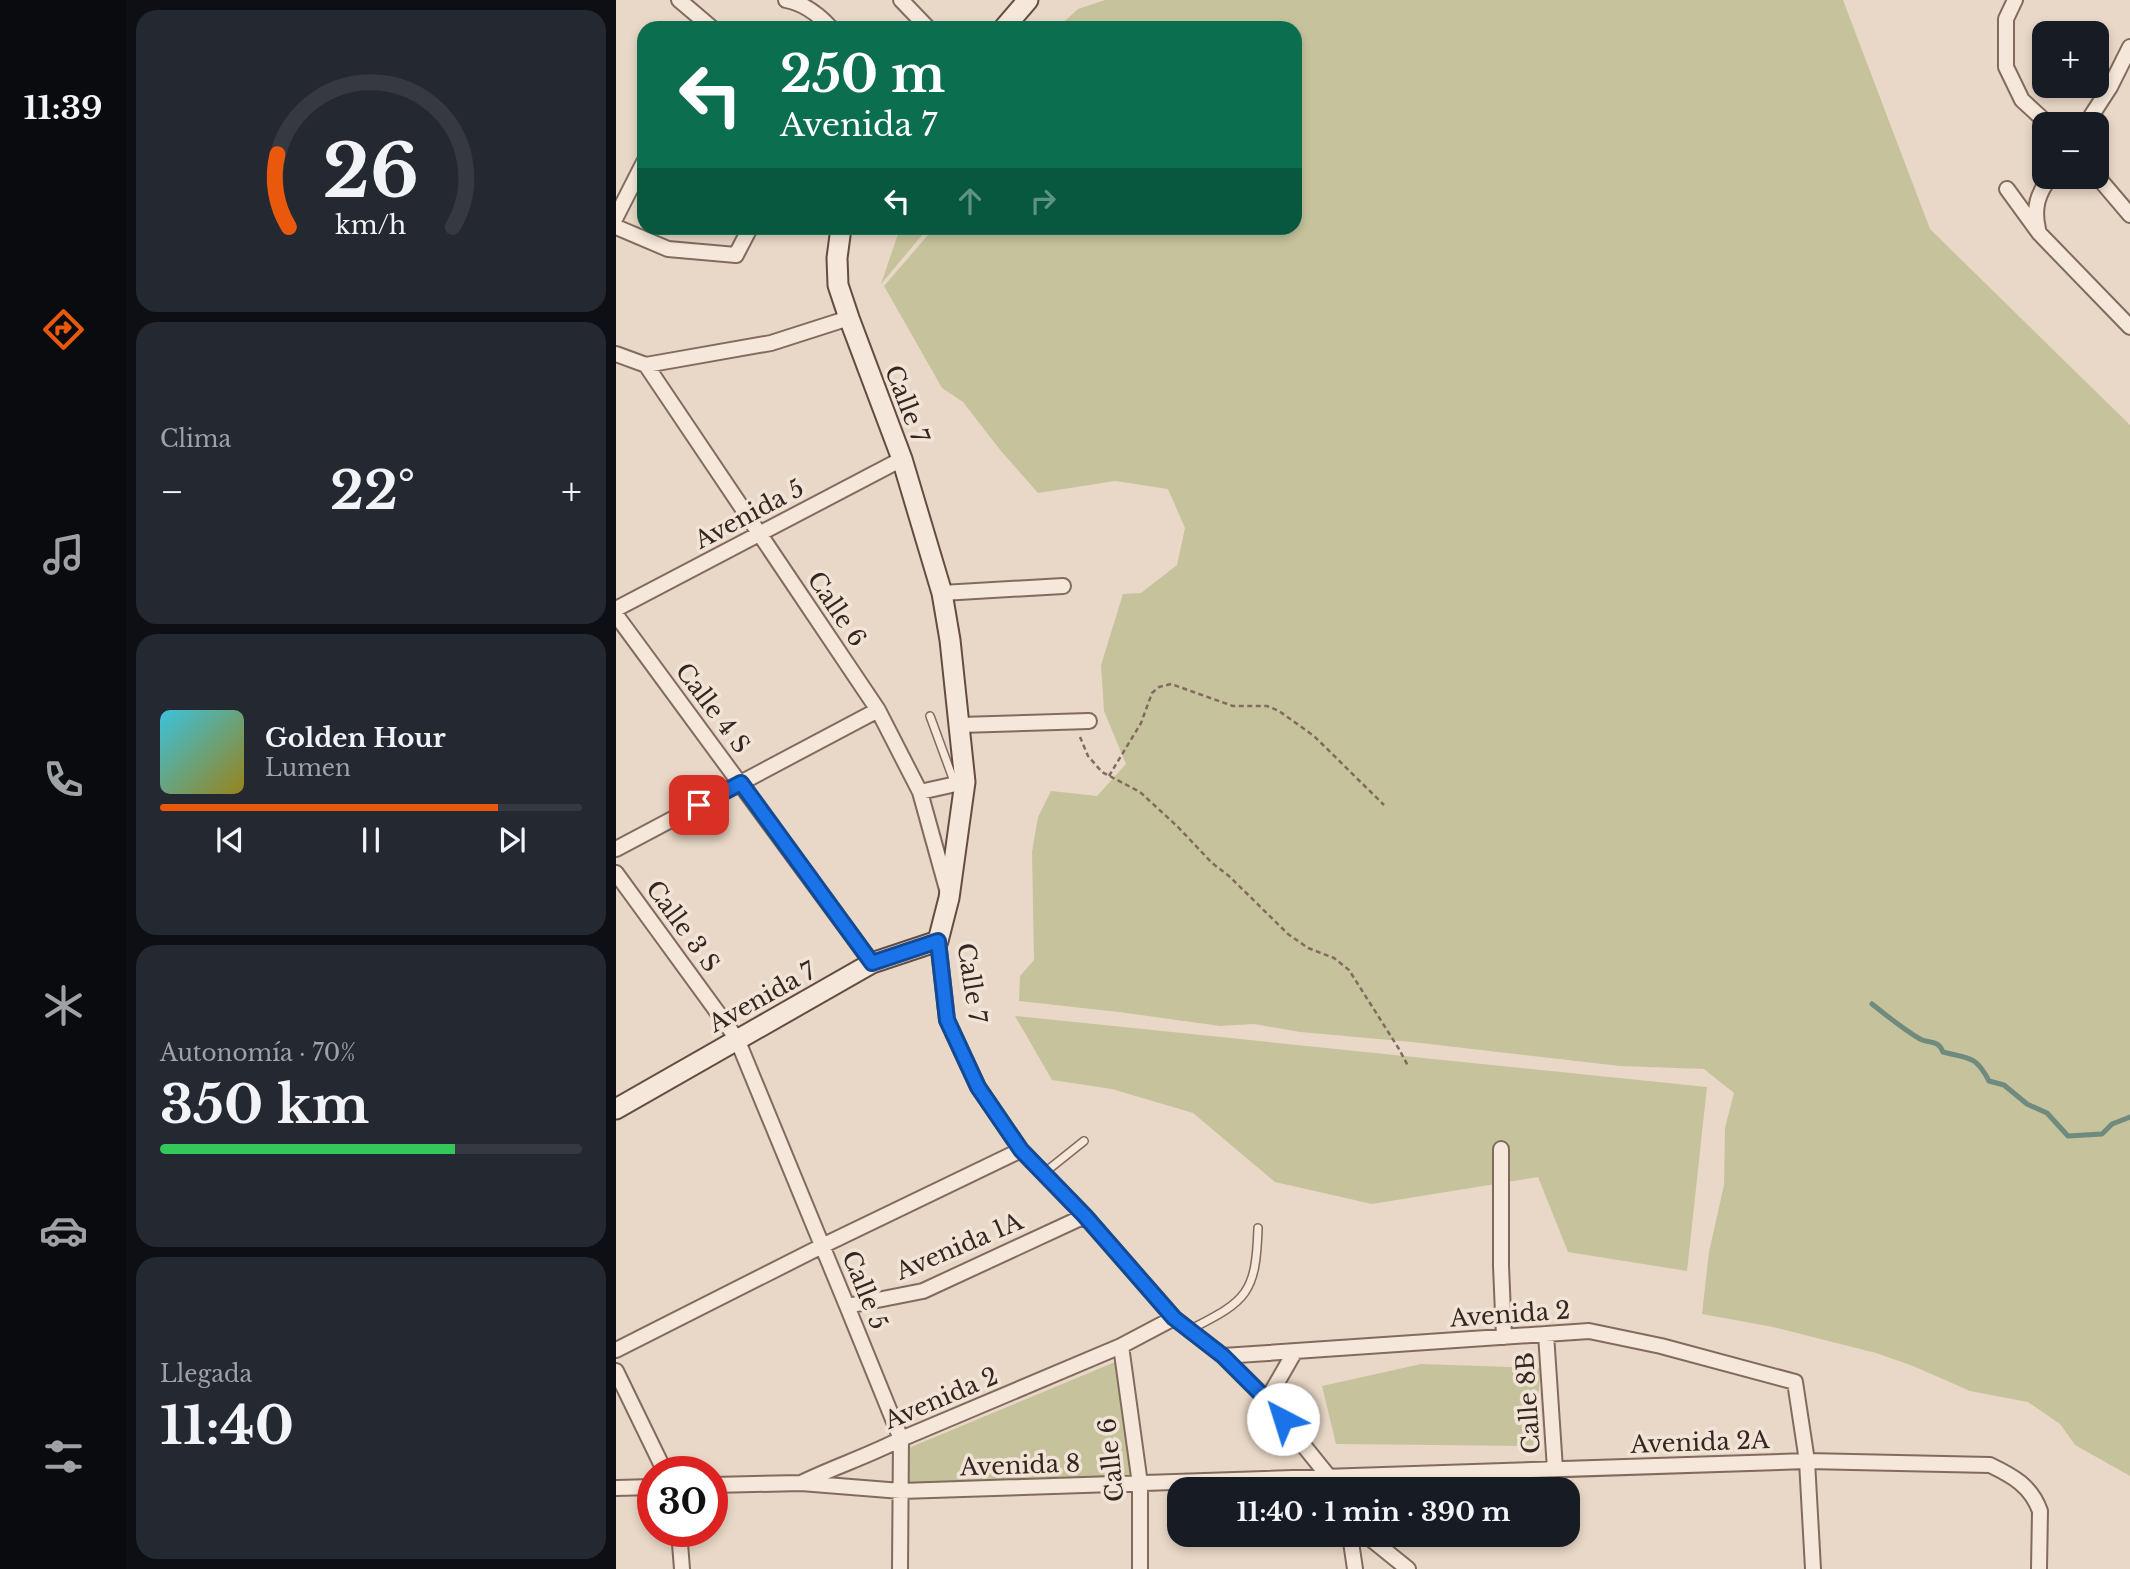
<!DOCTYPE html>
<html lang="es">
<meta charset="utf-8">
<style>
:root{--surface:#171b24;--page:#242831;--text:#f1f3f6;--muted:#9ea1a6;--line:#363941;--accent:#ea580c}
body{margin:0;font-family:"Libre Baskerville",serif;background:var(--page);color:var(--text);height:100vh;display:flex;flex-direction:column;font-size:26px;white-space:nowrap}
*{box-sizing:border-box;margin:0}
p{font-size:23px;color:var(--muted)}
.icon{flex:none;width:38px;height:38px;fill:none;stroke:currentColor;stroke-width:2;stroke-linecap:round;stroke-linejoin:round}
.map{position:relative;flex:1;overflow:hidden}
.sheet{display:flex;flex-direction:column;gap:10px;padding:10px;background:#0d0f14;width:490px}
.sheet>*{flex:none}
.guide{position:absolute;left:21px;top:21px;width:665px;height:214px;border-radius:21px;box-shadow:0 4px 10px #0003;background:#0b6e4f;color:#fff;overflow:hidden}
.fabs{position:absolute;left:1416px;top:21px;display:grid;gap:14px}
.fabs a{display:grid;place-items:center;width:77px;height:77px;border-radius:14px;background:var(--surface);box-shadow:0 4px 10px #0003;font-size:35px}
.speed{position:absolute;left:21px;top:1456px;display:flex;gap:14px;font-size:35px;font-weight:700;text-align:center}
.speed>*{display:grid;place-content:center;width:91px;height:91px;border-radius:50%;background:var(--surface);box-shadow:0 4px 10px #0003;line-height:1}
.speed .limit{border:10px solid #d22;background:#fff;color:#111}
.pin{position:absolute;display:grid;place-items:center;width:60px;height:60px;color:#fff;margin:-30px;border-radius:14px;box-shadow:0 4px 10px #0006}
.me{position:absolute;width:77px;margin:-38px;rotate:320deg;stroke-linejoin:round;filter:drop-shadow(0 0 5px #0008)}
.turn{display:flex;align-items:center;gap:24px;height:147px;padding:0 28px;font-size:32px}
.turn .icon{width:91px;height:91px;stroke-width:2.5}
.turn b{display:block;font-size:49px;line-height:60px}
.lanes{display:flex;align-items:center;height:66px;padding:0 28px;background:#0003;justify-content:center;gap:35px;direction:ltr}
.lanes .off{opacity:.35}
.big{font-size:52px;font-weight:700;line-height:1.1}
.sheet .card{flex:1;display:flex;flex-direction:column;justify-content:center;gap:10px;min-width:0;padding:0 24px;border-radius:21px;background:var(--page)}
.sheet .dial{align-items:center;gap:0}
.dial svg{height:182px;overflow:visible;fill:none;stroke:var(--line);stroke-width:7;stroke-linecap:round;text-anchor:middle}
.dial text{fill:var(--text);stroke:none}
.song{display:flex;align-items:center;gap:21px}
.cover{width:84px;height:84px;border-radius:10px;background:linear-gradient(135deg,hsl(190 70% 55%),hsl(50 70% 35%))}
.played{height:7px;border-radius:4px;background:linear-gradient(90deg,var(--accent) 80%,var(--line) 80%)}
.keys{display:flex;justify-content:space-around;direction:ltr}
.heat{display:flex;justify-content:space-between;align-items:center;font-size:38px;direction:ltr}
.charge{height:10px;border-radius:5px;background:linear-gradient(90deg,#34c759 70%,var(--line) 0)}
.trip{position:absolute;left:551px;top:1477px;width:413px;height:70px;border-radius:21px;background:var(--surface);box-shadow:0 4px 10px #0003;font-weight:700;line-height:70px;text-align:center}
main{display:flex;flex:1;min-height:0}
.menu{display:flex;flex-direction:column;width:126px;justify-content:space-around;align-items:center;background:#090b0e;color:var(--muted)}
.menu .icon{width:49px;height:49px}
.menu .on{color:var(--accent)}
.menu b{font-size:32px;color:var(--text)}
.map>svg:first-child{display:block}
</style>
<main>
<nav class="menu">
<b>11:39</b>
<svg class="icon on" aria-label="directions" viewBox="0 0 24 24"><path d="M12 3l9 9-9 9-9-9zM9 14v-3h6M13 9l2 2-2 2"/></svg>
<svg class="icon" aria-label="music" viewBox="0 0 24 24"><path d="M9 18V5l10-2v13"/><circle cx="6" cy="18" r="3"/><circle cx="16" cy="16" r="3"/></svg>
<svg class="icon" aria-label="phone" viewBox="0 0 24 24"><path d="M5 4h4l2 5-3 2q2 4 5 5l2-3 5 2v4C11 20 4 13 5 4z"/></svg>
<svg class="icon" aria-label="climate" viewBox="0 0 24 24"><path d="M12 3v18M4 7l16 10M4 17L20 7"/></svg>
<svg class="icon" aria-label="car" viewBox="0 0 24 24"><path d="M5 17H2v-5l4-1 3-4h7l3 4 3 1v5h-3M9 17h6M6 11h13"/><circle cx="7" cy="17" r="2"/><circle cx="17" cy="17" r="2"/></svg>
<svg class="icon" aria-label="filters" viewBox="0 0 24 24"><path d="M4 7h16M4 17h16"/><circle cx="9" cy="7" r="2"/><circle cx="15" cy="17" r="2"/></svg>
</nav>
<section class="sheet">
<div class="card dial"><svg viewBox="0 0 100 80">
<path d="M14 69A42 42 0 1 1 86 69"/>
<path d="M14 69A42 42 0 0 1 9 37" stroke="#ea580c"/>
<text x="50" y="56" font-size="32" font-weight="700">26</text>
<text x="50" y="72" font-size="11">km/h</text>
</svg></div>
<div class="card"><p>Clima</p>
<div class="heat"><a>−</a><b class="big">22°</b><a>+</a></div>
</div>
<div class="card">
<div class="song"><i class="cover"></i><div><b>Golden Hour</b><p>Lumen</p></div></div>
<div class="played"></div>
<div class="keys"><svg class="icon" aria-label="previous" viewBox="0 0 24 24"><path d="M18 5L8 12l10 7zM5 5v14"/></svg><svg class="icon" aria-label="pause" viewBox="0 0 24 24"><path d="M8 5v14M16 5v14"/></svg><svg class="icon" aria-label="next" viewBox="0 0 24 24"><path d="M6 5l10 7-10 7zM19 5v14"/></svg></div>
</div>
<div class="card"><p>Autonomía · 70%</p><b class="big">350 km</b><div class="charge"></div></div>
<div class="card"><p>Llegada</p><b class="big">11:40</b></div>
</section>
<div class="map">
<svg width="1514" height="1569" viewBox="0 0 1514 1569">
<rect width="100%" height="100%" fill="#e9d8c7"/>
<!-- green -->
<path fill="#c6c39c" d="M 489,0 L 1227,0 L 1314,229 L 1514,425 L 1514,1476 L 1459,1445 L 1444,1424 L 1412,1402 L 1354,1391 L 1297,1366 L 1260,1353 L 1157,1327 L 1086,1314 L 1093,1252 L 1108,1185 L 1109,1128 L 1118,1093 L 1088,1069 L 1004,1066 L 796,1042 L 684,1032 L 638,1024 L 604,1026 L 503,1012 L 403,1001 L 404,976 L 418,960 L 416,852 L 422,817 L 435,791 L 481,796 L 510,764 L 488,711 L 485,665 L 507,594 L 525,593 L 561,565 L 569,528 L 552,489 L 499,481 L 422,493 L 385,451 L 347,402 L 326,388 L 268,286 L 318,228 L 679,228 L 679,28 L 441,28 L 462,9 Z
M 284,228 L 312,228 L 265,284 Z
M 399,1016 L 1091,1087 L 1071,1271 L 952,1252 L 922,1177 L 756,1204 L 659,1182 L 577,1113 L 496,1089 L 436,1080 Z
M 499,1362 L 518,1481 L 290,1487 L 290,1449 Z
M 805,1364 L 925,1368 L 917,1446 L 720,1444 L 706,1386 Z"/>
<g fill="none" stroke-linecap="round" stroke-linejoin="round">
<!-- stream -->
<path stroke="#6f8a7f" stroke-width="5" d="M 1256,1004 C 1271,1016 1287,1029 1304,1039 C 1314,1044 1322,1039 1327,1052 C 1352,1059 1359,1054 1373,1081 L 1388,1085 L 1411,1104 L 1431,1113 L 1452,1136 L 1486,1134 L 1496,1124 L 1514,1117"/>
<defs>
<path id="service" d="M 314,716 L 339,784
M 428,1173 L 468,1141
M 575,1329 C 631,1301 640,1293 642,1228"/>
<path id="minor" d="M 63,0 L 96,28
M 170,0 C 187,3 203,15 215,28
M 285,0 L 312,28
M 1399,0 L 1390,19 L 1390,67 L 1406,100 L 1432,124
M 1470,124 L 1494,87 L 1514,47
M 1480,175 L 1514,215
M 1391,189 L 1423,233 L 1514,327
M 0,217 L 28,162
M 0,227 L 52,249 L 120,255 L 134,228
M 1422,229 C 1417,207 1422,194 1434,177
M 0,354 L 30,365 L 155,343 L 233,318
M 30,365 L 262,710 L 304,792 L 332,893
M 326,593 L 447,586
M 0,609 L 286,459
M 0,615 L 256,963
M 344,725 L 473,721
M 304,792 L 349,782
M 0,849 L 262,710
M 0,873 L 121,1039 L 231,1306 L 285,1439 L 284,1569
M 322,941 L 331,1020 L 362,1087 L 405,1150 L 469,1216 L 558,1318 L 607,1356 L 651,1400 L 713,1477 L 718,1489
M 885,1149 L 885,1266 L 888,1337
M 231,1306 L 307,1291 L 469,1216
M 930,1334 L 939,1469
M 505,1346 L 524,1484 L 524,1569
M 0,1350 L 206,1246 L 405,1150
M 607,1356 L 973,1331 L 1045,1346 L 1179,1382 L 1191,1461 L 1197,1569
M 0,1371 L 49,1472
M 651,1400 L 678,1353
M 185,1483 C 218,1467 252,1456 285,1439 L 505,1346 L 558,1318
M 96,1485 L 185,1483 L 285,1491 L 1191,1461 L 1374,1465 C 1397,1476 1415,1486 1424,1511 L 1423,1569
M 0,1488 L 37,1487
M 63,1531 L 66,1569
M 734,1535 L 739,1569
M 750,1535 L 792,1569"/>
<path id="secondary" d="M 388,28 L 412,0
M 0,1109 L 256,963 L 322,941 L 333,898 L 349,782 L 334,640 L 326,593 L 286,459 L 233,318 L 222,285 L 221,258 L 225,228"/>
</defs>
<!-- service casing -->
<use href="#service" stroke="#826b5e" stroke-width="10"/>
<!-- minor casing -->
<use href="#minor" stroke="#826b5e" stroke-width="18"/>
<!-- secondary casing -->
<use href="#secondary" stroke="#644c41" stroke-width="23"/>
<!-- path -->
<path stroke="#826b5e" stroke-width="2.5" stroke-dasharray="5 3.5" stroke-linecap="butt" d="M 464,737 L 472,756 L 486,772 L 524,792 L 562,827 L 596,863 L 613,876 L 672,934 L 692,948 L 718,958 L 733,970 L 783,1049 L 792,1066
M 493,776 L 525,723 L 536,693 L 543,687 L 555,684 L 617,706 L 651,706 L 663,711 L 698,736 L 768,805"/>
<!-- service -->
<use href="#service" stroke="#f5e7d9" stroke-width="7"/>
<!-- minor -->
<use href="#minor" stroke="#f5e7d9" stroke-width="14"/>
<!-- secondary -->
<use href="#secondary" stroke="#f5e7d9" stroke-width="19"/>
</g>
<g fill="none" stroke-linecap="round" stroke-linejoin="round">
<defs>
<path id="route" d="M 83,805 L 125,783 L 256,963 L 322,941 L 331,1020 L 362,1087 L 405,1150 L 469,1216 L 558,1318 L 607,1356 L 651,1400 L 667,1419"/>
</defs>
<!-- route casing -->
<use href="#route" stroke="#114b97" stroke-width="18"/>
<!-- route -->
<use href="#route" stroke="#1a73e8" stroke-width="12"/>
</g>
<g text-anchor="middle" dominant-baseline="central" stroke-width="7" stroke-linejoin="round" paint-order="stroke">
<!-- street labels -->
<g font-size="24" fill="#342620" stroke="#f1e4d6">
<text transform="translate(291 404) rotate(69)">Calle 7</text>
<text transform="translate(133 514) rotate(-28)">Avenida 5</text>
<text transform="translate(221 609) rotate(56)">Calle 6</text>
<text transform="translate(97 708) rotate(53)">Calle 4 S</text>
<text transform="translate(67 926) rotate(54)">Calle 3 S</text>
<text transform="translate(356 983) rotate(81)">Calle 7</text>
<text transform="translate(146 997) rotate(-29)">Avenida 7</text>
<text transform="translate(343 1246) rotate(-23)">Avenida 1A</text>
<text transform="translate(249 1290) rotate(68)">Calle 5</text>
<text transform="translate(894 1314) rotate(-4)">Avenida 2</text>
<text transform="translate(325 1398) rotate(-23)">Avenida 2</text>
<text transform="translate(912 1403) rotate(-94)">Calle 8B</text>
<text transform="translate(1084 1442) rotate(-2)">Avenida 2A</text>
<text transform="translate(495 1460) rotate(-96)">Calle 6</text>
<text transform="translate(404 1465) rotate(-2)">Avenida 8</text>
</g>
</g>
</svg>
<div class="fabs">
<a>+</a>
<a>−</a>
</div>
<div class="speed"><div class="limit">30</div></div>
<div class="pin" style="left:83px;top:805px;background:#d93025"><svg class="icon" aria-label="arrive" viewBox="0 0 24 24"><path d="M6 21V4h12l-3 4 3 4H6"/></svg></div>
<svg class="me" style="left:667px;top:1419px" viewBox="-20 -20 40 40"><circle r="19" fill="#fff"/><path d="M0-13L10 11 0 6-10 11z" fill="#1a73e8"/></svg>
<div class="trip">11:40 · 1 min · 390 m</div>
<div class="guide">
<div class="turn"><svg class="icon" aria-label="left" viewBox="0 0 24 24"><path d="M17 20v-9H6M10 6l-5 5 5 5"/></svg><div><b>250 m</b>Avenida 7</div></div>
<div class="lanes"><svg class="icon" aria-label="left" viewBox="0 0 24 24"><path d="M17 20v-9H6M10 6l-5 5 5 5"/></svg><svg class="icon off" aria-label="ahead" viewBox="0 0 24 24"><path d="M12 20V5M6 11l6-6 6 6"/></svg><svg class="icon off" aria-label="right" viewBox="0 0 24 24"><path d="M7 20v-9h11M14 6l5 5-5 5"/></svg></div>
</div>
</div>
</main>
